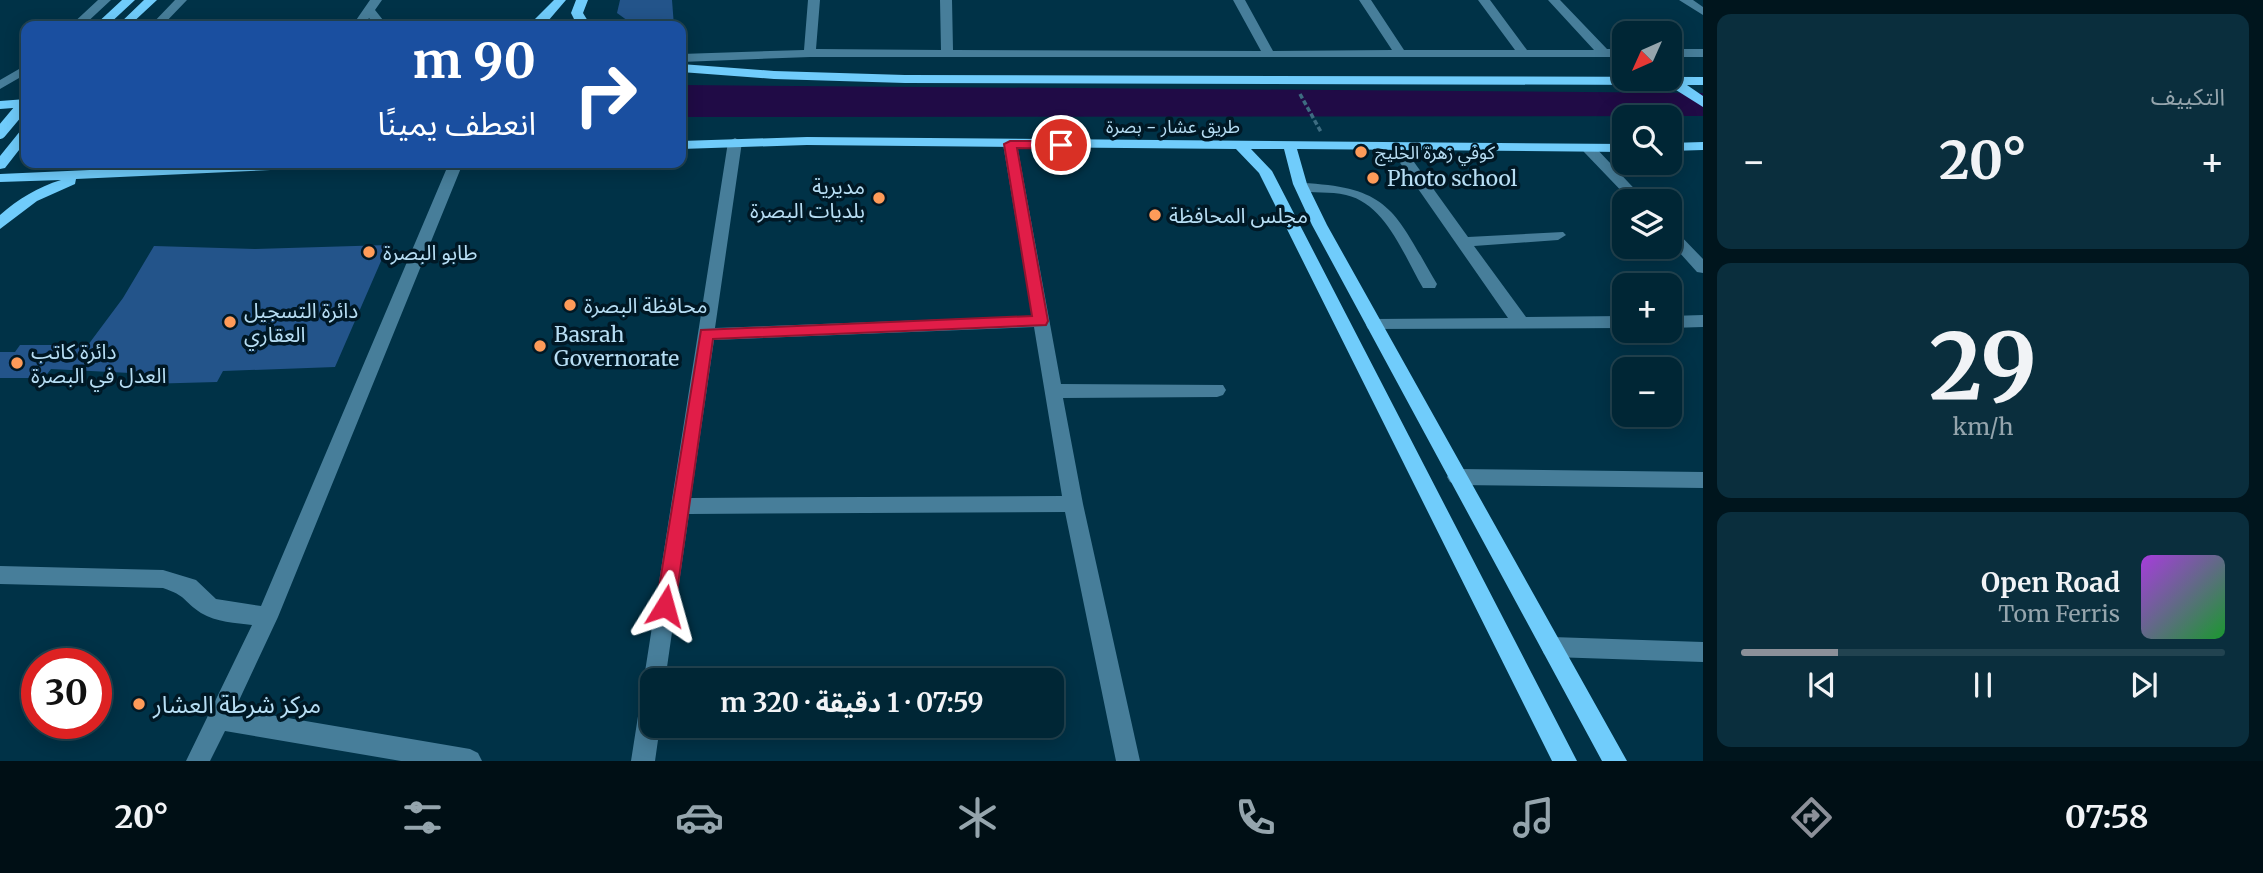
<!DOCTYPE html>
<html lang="ar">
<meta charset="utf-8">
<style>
:root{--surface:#002635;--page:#0a2e3d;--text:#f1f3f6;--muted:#95a5ad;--line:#224350;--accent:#8c9099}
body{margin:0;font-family:Merriweather,"Noto Sans Arabic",serif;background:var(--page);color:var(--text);direction:rtl;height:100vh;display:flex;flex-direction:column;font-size:26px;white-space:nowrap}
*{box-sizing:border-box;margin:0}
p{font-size:23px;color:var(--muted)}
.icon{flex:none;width:38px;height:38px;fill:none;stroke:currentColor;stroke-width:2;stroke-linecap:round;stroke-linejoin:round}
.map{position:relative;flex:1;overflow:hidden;direction:ltr}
.sheet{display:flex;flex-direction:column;gap:14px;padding:14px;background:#00151d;width:560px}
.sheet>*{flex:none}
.top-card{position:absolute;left:21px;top:21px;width:665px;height:147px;border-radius:14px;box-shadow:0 4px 18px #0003,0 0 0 2px var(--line);direction:rtl;background:#1a4fa0;color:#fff;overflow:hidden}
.needle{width:46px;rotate:225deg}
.fabs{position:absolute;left:1612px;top:21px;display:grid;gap:14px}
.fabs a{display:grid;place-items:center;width:70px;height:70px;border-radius:14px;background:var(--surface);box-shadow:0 4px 18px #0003,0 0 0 2px var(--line);font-size:35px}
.speed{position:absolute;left:21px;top:648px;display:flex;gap:14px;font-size:35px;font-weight:700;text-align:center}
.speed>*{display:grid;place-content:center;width:91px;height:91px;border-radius:50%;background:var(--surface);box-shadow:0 4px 18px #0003,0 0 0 2px var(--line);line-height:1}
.speed .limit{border:10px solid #d22;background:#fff;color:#111}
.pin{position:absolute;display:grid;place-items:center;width:60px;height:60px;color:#fff;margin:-30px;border:4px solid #fff;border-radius:50%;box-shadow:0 2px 7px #0007}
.me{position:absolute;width:77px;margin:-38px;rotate:8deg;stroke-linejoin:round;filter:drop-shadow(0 0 5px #0008)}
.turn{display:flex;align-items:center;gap:24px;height:147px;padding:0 35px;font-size:32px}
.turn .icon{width:91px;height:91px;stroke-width:2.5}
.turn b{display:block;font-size:49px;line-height:60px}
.big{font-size:52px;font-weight:700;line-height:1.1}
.sheet .tile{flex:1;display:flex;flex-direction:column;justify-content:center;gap:10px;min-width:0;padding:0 24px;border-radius:14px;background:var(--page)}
.sheet .dial{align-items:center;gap:0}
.dial b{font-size:91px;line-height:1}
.song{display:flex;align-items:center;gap:21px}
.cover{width:84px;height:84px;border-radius:10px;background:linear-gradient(135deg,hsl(280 70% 55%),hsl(130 70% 35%))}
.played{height:7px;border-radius:4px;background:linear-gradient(90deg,var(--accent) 20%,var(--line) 20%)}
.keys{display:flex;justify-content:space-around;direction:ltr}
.heat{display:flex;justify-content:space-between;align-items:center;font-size:38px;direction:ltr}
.trip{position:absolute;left:640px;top:668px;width:424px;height:70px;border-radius:14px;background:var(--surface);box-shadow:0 4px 18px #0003,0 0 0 2px var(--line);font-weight:700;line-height:70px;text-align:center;direction:rtl}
.dock{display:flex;height:112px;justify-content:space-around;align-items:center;background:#000f15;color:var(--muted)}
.dock .icon{width:49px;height:49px}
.dock .current{color:var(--accent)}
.dock b{font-size:32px;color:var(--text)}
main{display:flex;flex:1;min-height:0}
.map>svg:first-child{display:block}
</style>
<main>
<section class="sheet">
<div class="tile"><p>التكييف</p>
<div class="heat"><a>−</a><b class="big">20°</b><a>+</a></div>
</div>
<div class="tile dial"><b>29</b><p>km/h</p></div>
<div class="tile">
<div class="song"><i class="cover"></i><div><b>Open Road</b><p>Tom Ferris</p></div></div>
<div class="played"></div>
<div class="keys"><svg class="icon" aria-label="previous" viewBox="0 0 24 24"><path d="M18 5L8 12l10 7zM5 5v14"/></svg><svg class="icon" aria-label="pause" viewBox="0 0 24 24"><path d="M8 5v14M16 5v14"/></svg><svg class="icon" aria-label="next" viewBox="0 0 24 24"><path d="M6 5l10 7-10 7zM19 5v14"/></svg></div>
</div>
</section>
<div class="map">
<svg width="1703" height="761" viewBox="0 0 1703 761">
<rect width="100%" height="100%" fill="#003247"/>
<!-- water -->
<path fill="#200b46" d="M 681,85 L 1703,93 L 1703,116 L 681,117 Z"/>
<!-- building -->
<path fill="#23548a" d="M 620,0 L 672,0 L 674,26 L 635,26 L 617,13 Z
M 388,245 L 335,367 L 223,371 L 217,382 L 144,384 L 150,374 L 51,369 L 44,378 L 0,378 L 0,352 L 15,352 L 20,345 L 88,345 L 123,298 L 154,246 L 255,249 Z"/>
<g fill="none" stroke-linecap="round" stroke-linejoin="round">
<!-- path -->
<path stroke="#3d6c81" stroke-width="3.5" stroke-dasharray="5 2.5" stroke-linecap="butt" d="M 1300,94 L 1321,132"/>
<!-- minor -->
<path fill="#477e9a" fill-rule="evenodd" d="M 98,0 L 111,0 L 83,26 L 70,26 Z
M 175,0 L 187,0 L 162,26 L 150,26 Z
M 370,0 L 382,0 L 375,10 L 383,20 L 400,26 L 375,24 L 369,18 L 364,26 L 352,26 Z
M 808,0 L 820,0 L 816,49 L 941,50 L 940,0 L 952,0 L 953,50 L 1261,51 L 1233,0 L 1245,0 L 1273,51 L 1392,50 L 1359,0 L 1371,0 L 1404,50 L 1515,50 L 1478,0 L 1490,0 L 1527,50 L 1594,50 L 1548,0 L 1560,0 L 1607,49 L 1624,49 L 1624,57 L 810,57 L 681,62 L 681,54 L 804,50 Z
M 1679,0 L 1693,0 L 1703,7 L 1703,15 Z
M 1670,49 L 1703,49 L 1703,57 L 1670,57 Z
M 26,65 L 26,74 L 0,89 L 0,80 Z
M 735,138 L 742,142 L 715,328 L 1032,316 L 1003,144 L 1010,140 L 1017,144 L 1061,384 L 1223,385 L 1226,390 L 1223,395 L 1217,397 L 1063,398 L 1083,504 L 1140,761 L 1116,761 L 1065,512 L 689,514 L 665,681 L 653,681 L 653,726 L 660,726 L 655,761 L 631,761 L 728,142 ZM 1034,327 L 1062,496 L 691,498 L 714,340 Z
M 1396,143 L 1401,144 L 1468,237 L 1563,232 L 1566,235 L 1558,240 L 1474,246 L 1526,317 L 1624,316 L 1624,328 L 1368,329 L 1366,325 L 1368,321 L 1374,319 L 1508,318 L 1389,147 Z
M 1589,145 L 1594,146 L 1646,201 L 1631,201 L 1584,152 L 1582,149 Z
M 449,163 L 463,163 L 278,617 L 235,709 L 470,749 L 478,753 L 482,761 L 401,761 L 225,731 L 210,761 L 186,761 L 252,625 C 236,623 216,622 201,613 C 183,601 187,596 163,588 L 0,584 L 0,566 L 163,570 L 196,580 L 216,599 L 261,606 Z
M 1302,183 C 1392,187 1395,213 1437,284 L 1435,288 L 1423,288 C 1404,256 1386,204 1346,195 C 1330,191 1313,194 1297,190 L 1297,184 Z
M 1670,228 L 1675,230 L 1703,259 L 1703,273 L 1697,272 L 1670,242 Z
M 1703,315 L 1703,327 L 1670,328 L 1670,316 Z
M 1457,469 L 1703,472 L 1703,488 L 1457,485 L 1450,482 L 1447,477 L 1450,472 Z
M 1552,637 L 1703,642 L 1703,662 L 1552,657 L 1544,654 L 1541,647 L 1544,640 Z"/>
<!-- major -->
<path fill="#70ccfb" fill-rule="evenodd" d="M 122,0 L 135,0 L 107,26 L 94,26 Z
M 144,0 L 157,0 L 129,26 L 117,26 Z
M 554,0 L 566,0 L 548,21 L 575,21 L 571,13 L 576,0 L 588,0 L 583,13 L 591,26 L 528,26 Z
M 681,64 L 774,71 L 905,75 L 1703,77 L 1703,85 L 1687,85 L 1703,96 L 1703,107 L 1668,85 L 905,83 L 774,79 L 681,72 Z
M 26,99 L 26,107 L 0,109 L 0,101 Z
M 26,129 L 26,141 L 5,168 L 0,169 L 0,156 L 21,130 Z
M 807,137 L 1624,144 L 1624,152 L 1297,149 L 1307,184 L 1327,225 L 1627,761 L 1602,761 L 1312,225 L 1293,184 L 1284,149 L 1251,149 L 1272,171 L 1577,761 L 1552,761 L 1259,173 L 1236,149 L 807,145 L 681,149 L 681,141 Z
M 1703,142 L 1703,150 L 1670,151 L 1670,143 Z
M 247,163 L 342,163 L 335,167 L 76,179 L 75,184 L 37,201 L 0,229 L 0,215 C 18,199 38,187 61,180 L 0,182 L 0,174 Z"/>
<!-- major-bridge -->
<path stroke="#70ccfb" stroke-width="12" d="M 0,133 L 26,102"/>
</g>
<!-- route -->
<path fill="#e11d48" stroke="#92132f" stroke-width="2" d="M 1010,141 L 1061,141 L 1067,145 L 1061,149 L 1017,148 L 1048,321 L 1046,325 L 713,339 L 675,606 L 672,612 L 665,615 L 659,612 L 656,606 L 701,330 L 1032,316 L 1004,144 Z"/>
<!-- markers -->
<g fill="#fe9b59" stroke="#001825" stroke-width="2.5">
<circle cx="1361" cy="152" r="7"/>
<circle cx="1373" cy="178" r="7"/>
<circle cx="879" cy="198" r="7"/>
<circle cx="1155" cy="215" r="7"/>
<circle cx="369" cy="252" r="7"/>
<circle cx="570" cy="305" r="7"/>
<circle cx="230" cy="322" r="7"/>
<circle cx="540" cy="346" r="7"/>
<circle cx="17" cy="363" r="7"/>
<circle cx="139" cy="704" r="7"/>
</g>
<g text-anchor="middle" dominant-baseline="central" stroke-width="7" stroke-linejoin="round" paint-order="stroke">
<!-- far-street labels -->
<g font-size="18" fill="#b7def4" stroke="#001825">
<text x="1173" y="126">طريق عشار - بصرة</text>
</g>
<!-- far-poi labels -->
<g font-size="18" fill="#b7def4" stroke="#001825" text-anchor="start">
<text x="1375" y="152">كوفي زهرة الخليج</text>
</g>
<!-- poi labels -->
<g font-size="21" fill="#b7def4" stroke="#001825" text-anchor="start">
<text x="1387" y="178">Photo school</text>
<text x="865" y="186" text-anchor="end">مديرية<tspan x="865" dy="24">بلديات البصرة</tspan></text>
<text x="1169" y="215">مجلس المحافظة</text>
<text x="383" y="252">طابو البصرة</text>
<text x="584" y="305">محافظة البصرة</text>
<text x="244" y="310">دائرة التسجيل<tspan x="244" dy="24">العقاري</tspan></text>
<text x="554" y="334">Basrah<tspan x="554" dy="24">Governorate</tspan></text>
<text x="31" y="351">دائرة كاتب<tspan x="31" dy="24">العدل في البصرة</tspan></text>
</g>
<!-- near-poi labels -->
<g font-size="24" fill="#b7def4" stroke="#001825" text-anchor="start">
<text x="153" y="704">مركز شرطة العشار</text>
</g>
</g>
</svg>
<div class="fabs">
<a><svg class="needle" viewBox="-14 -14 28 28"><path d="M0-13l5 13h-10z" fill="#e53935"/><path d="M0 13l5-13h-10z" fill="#95a5ad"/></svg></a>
<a><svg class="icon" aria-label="search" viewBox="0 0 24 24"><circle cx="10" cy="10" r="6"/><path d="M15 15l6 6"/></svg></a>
<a><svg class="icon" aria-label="layers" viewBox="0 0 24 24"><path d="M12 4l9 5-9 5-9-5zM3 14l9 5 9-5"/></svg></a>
<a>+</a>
<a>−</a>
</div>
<div class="speed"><div class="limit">30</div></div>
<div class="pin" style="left:1061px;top:145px;background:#d93025"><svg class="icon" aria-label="arrive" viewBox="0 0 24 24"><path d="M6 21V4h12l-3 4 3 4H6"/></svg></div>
<svg class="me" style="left:665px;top:606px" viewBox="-20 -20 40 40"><path d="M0-17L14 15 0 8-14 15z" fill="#e11d48" stroke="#fff" stroke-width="4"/></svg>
<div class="trip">07:59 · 1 دقيقة · 320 m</div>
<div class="top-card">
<div class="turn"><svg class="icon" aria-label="right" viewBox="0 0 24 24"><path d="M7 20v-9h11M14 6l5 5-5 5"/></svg><div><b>90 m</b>انعطف يمينًا</div></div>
</div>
</div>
</main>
<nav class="dock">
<b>07:58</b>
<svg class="icon current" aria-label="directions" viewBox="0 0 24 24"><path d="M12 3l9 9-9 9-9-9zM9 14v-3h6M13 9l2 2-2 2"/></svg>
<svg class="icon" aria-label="music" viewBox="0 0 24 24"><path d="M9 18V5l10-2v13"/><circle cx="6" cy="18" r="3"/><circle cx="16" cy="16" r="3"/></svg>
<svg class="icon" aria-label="phone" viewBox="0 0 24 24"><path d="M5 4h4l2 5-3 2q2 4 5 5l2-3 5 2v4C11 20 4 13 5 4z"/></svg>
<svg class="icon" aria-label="climate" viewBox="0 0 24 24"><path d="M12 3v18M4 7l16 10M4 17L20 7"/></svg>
<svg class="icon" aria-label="car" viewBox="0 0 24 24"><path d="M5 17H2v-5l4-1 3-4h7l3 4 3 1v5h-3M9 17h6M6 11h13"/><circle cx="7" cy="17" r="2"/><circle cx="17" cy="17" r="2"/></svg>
<svg class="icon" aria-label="filters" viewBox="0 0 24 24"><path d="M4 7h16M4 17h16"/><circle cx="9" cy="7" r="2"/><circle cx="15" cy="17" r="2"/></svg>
<b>20°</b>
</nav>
